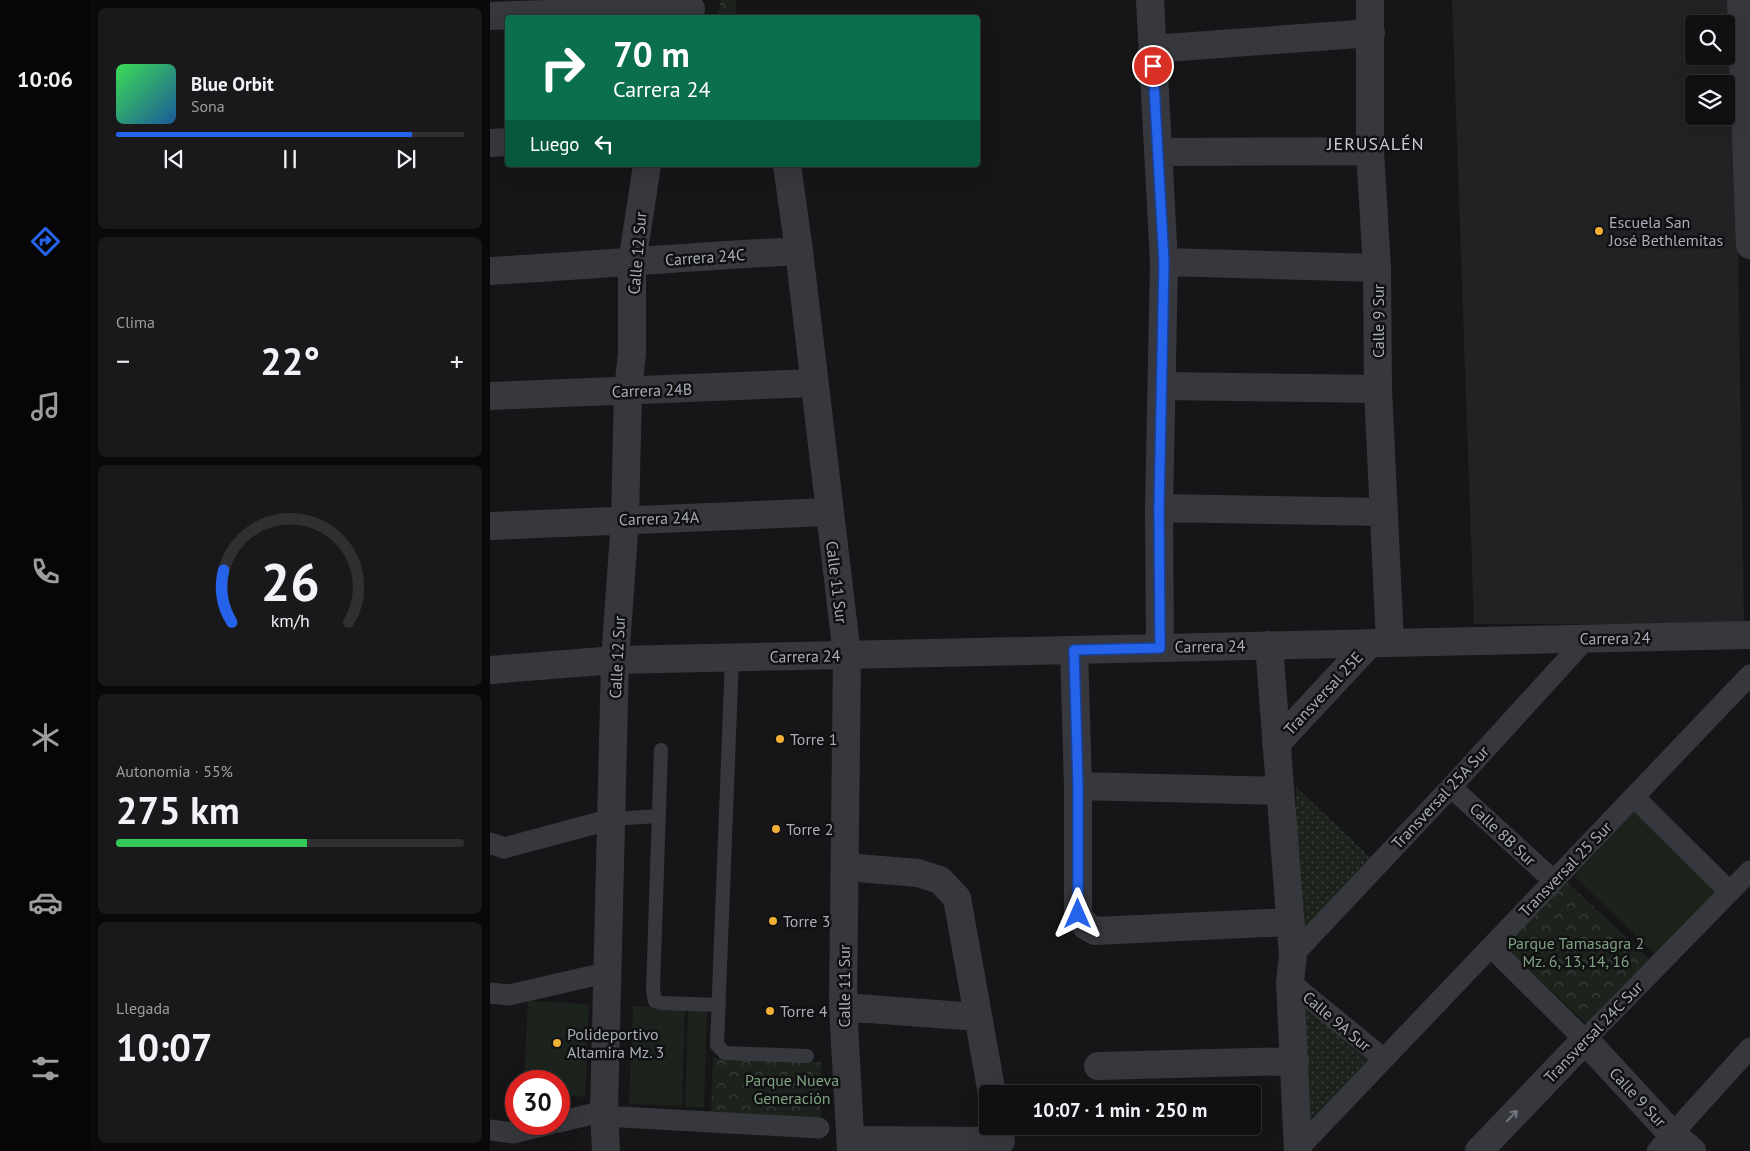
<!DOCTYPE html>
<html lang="es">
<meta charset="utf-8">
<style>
:root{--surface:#101012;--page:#19191b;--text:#f1f3f6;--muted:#9c9d9f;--line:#303032;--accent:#2563eb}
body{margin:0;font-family:"PT Sans",sans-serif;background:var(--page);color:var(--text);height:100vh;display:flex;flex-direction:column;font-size:19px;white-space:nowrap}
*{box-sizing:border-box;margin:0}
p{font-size:16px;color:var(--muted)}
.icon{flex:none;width:28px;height:28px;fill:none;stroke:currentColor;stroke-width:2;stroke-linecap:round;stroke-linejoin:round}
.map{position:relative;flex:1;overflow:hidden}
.drawer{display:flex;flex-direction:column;gap:8px;padding:8px;background:#09090a;width:400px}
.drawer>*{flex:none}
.hud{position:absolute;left:15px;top:15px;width:475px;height:152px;border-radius:5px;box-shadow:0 5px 20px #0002,0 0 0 1px var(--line);background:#0b6e4f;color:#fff;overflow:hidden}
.tools{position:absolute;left:1195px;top:15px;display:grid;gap:10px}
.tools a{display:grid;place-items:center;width:50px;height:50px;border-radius:5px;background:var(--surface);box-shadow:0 5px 20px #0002,0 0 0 1px var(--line);font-size:25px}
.speed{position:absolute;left:15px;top:1070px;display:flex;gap:10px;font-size:25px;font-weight:700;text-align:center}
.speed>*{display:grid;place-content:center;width:65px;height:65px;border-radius:50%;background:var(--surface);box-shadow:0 5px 20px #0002,0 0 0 1px var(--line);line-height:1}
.speed .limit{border:8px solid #d22;background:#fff;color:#111}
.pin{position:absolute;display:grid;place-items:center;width:42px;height:42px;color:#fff;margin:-21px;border:2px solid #fff;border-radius:50%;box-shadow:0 1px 5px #0007}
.me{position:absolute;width:55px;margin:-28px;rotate:0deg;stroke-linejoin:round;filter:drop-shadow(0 0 4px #0008)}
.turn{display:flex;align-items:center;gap:18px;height:105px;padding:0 25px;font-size:22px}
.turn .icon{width:65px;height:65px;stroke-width:2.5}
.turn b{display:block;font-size:35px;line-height:42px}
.then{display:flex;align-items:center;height:48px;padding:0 25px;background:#0003;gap:10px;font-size:19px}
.big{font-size:38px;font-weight:700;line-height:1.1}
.drawer .card{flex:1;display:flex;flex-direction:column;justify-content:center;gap:8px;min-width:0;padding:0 18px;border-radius:8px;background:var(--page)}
.drawer .dial{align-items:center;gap:0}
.dial svg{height:130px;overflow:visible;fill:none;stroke:var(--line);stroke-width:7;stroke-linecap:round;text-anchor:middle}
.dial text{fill:var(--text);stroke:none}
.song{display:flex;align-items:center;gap:15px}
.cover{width:60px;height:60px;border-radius:8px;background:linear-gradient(135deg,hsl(130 70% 55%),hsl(210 70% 35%))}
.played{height:5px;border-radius:2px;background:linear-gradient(90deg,var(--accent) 85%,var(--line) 85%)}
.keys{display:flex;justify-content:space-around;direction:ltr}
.heat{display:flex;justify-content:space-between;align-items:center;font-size:28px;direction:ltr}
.charge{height:8px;border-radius:4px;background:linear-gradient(90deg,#34c759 55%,var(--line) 0)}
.trip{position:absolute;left:489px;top:1085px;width:282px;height:50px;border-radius:5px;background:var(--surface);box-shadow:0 5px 20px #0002,0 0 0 1px var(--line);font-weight:700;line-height:50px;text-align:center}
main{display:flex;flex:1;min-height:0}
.tab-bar{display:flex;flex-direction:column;width:90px;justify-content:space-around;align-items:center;background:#060607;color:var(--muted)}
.tab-bar .icon{width:35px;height:35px}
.tab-bar .on{color:var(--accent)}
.tab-bar b{font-size:22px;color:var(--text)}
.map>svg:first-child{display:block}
</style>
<main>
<nav class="tab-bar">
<b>10:06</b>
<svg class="icon on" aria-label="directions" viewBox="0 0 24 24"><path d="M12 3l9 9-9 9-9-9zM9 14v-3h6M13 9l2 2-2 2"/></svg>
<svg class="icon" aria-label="music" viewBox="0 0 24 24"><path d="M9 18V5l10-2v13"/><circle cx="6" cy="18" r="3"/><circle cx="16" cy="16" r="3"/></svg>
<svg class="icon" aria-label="phone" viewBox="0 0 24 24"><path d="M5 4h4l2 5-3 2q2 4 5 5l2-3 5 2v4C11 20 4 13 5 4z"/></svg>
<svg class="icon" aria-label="climate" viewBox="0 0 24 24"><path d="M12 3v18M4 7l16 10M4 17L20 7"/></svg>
<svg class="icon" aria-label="car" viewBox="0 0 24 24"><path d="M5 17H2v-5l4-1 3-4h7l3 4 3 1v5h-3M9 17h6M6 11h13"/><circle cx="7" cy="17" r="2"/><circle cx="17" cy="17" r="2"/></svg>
<svg class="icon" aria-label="filters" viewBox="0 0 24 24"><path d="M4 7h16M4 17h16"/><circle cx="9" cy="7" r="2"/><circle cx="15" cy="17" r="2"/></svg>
</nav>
<section class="drawer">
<div class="card">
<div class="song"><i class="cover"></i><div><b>Blue Orbit</b><p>Sona</p></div></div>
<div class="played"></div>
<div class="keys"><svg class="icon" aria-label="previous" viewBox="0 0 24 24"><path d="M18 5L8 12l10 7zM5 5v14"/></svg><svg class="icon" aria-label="pause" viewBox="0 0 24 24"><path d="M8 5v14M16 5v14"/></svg><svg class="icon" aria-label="next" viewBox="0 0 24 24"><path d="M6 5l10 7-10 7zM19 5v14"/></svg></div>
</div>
<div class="card"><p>Clima</p>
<div class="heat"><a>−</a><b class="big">22°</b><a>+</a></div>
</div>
<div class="card dial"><svg viewBox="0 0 100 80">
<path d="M14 69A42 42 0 1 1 86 69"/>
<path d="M14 69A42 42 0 0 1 9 37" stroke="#2563eb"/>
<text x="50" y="56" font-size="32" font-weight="700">26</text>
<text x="50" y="72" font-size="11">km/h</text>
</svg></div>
<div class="card"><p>Autonomía · 55%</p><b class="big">275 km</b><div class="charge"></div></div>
<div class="card"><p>Llegada</p><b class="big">10:07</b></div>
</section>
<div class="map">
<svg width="1260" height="1151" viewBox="0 0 1260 1151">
<defs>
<pattern id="grass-dots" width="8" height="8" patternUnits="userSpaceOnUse" patternTransform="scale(1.25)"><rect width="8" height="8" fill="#1c231d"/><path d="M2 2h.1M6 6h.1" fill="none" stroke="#3a403c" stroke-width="1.8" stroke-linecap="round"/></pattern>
<pattern id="forest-crowns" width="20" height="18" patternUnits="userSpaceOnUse" patternTransform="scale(1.25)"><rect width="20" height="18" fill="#1c231d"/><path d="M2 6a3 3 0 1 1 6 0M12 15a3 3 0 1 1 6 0" fill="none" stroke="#3a403c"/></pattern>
</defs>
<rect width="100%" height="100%" fill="#161618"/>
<!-- built -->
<path fill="#222225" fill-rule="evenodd" d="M 962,0 L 1244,0 L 1254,624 L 984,624 ZM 1204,24 L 1236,24 L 1236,56 L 1204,56 ZM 1204,84 L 1236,84 L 1236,116 L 1204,116 Z"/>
<!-- grass -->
<path fill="url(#grass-dots)" d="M 806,787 L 880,857 L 807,936 Z
M 806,991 L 882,1058 L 813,1127 Z"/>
<!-- forest -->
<path fill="url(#forest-crowns)" d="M 231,0 L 246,0 L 246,17 L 227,17 Z
M 1073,878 L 1160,960 L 1098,1025 L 1011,943 Z
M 223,1058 L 332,1062 L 330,1119 L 221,1114 Z"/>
<!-- garden -->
<path fill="#1c231d" d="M 1146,810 L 1229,892 L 1167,956 L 1084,876 Z
M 38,1001 L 99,1004 L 95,1097 L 69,1095 L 69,1081 L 34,1081 Z
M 143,1006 L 195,1008 L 192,1106 L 139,1104 Z
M 198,1009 L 217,1009 L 214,1107 L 195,1107 Z"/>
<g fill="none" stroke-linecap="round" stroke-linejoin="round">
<!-- service -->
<path stroke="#37383d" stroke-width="14" d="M 242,657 L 227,1045 L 235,1053 L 317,1056
M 171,750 L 163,990 L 165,1001 L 172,1003 L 229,1005
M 122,819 L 167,816"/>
<!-- pedestrian -->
<path stroke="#37383d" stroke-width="21" d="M 961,787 L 1064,881
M 1144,797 L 1240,892
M 0,843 L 14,848 L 122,819
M 1001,947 L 1095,1040 L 1260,871
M 803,955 L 961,787 L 1097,638
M 800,982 L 894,1059
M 0,993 L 19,995 L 119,972
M 114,1116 L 329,1128
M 69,1122 L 114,1111
M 0,1130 L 23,1133 L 60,1124
M 808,1149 L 1260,675
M 1167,1151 L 1260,1048"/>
<!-- minor -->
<path stroke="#37383d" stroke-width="28" d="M 660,0 L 674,262 L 669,508 L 670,648
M 880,0 L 880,151 L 887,268 L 888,389 L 900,643
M 1251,0 L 1260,245
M 0,16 L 201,9
M 662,49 L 881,33
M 0,143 L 18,142
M 668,152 L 880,151
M 297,165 L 309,251 L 357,655 L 353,1007 L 361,1151
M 674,262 L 887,268
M 0,271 C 103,265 206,256 309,251
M 673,386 L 888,389
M 0,396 L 324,383
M 669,508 L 894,512
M 0,526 L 338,512
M 779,645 L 803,955 L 800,982 L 808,1151
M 584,650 L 588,786 L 588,914 L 596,926 L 605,931 L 800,922
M 0,670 L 125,660 L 1260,635
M 786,744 L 880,643
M 588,786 L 790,791
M 355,867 L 428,873 L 450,880 L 467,898 L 502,1094
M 353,1007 L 487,1017
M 608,1066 L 805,1061
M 361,1140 L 511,1141
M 116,1151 L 114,1111 L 125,660 L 135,519 L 138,391 L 142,353 L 142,263 L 157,165
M 989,1151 L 1095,1040 L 1182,1134 L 1202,1151"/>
</g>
<!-- one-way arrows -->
<defs><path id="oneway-shaft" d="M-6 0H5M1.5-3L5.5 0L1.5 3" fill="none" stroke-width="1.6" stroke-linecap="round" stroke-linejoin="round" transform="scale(1.25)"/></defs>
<use stroke="#757881" href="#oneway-shaft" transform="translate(1022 1116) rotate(-46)"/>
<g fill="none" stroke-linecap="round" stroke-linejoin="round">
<defs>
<path id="route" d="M 588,914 L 588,786 L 584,650 L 670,648 L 669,508 L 674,262 L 663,66"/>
</defs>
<!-- route casing -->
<use href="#route" stroke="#184099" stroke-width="12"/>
<!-- route -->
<use href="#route" stroke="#2563eb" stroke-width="9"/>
</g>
<!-- markers -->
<g fill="#f2b134" stroke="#111113" stroke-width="2">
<circle cx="1109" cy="231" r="5"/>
<circle cx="290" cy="739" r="5"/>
<circle cx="286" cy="829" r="5"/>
<circle cx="283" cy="921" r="5"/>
<circle cx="280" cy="1011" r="5"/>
<circle cx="67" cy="1043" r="5"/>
</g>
<g text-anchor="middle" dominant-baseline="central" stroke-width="5" stroke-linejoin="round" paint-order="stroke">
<!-- poi labels -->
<g font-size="16" fill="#a8adb8" stroke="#111113" text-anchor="start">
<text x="1119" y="222">Escuela San<tspan x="1119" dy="18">José Bethlemitas</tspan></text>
<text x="300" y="739">Torre 1</text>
<text x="296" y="829">Torre 2</text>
<text x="293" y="921">Torre 3</text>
<text x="290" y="1011">Torre 4</text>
<text x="77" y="1034">Polideportivo<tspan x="77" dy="18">Altamira Mz. 3</tspan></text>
</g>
<!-- street labels -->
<g font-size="16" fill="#a8adb8" stroke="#111113">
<text transform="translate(147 253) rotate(-85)">Calle 12 Sur</text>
<text transform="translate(215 257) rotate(-4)">Carrera 24C</text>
<text transform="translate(888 321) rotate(-90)">Calle 9 Sur</text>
<text transform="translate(162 390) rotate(-2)">Carrera 24B</text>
<text transform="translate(169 518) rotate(-2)">Carrera 24A</text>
<text transform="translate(347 582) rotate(83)">Calle 11 Sur</text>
<text transform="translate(1125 638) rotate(-1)">Carrera 24</text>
<text transform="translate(720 646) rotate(-1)">Carrera 24</text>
<text transform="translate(315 656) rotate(-1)">Carrera 24</text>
<text transform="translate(127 657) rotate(-87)">Calle 12 Sur</text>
<text transform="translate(833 693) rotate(-47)">Transversal 25E</text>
<text transform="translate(950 797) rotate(-47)">Transversal 25A Sur</text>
<text transform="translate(1013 834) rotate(43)">Calle 8B Sur</text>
<text transform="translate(1075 869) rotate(-46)">Transversal 25 Sur</text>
<text transform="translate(354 986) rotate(-90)">Calle 11 Sur</text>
<text transform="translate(847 1021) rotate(40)">Calle 9A Sur</text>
<text transform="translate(1103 1032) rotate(-46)">Transversal 24C Sur</text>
<text transform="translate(1148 1097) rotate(47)">Calle 9 Sur</text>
</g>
<!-- park labels -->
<g font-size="16" fill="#7fa381" stroke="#111113">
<text x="1086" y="943">Parque Tamasagra 2<tspan x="1086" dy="18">Mz. 6, 13, 14, 16</tspan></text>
<text x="302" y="1080">Parque Nueva<tspan x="302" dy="18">Generación</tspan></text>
</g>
<!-- neighbourhood labels -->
<g font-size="18" letter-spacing="1" fill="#c9ccd4" stroke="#111113">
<text x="886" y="143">JERUSALÉN</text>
</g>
</g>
</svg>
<div class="tools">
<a><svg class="icon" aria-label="search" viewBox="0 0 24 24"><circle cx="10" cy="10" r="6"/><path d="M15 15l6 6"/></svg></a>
<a><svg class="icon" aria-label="layers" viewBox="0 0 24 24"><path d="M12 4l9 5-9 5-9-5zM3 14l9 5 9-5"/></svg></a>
</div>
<div class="speed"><div class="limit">30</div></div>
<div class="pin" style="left:663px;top:66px;background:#d93025"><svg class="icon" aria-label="arrive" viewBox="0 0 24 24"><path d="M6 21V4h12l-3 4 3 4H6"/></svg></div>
<svg class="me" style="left:588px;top:914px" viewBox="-20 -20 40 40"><path d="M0-17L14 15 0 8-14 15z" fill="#2563eb" stroke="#fff" stroke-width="4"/></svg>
<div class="trip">10:07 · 1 min · 250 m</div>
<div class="hud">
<div class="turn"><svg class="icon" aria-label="right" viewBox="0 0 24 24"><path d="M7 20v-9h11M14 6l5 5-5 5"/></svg><div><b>70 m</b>Carrera 24</div></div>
<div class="then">Luego<svg class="icon" aria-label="left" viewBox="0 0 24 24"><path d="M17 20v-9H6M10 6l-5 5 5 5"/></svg></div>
</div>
</div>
</main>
